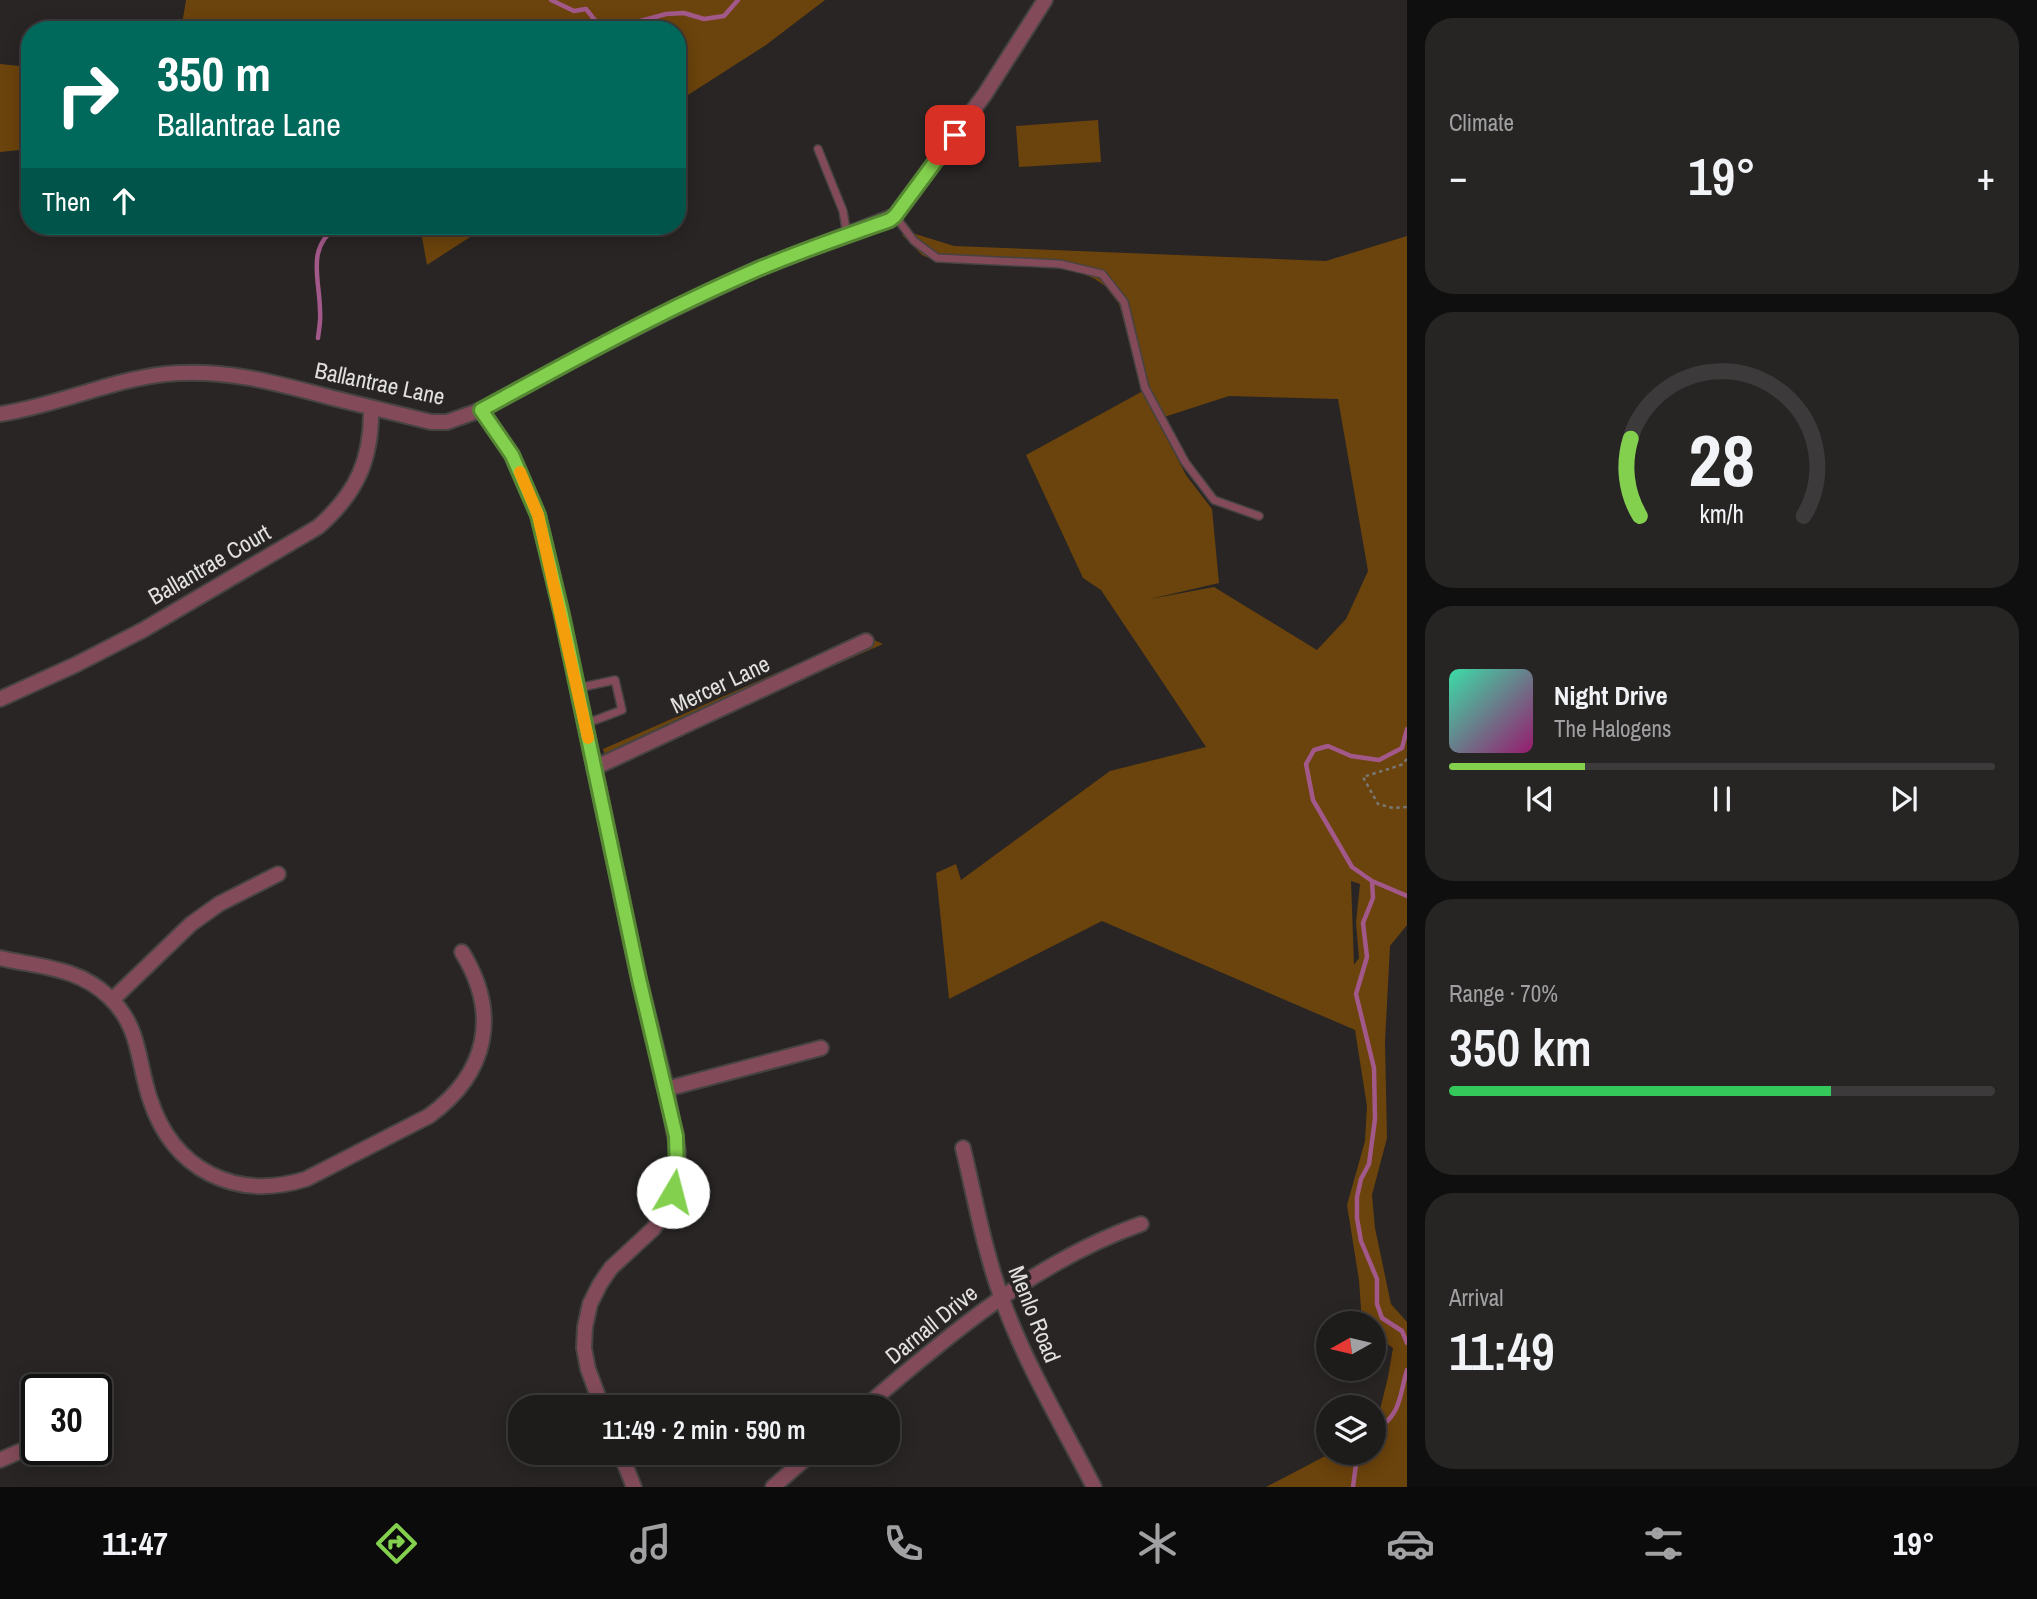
<!DOCTYPE html>
<meta charset="utf-8">
<style>
:root{--surface:#1e1c1b;--page:#262524;--text:#f1f3f6;--muted:#a1a1a3;--line:#3c3a3a;--accent:#83d04e}
body{margin:0;font-family:"Archivo Narrow",sans-serif;background:var(--page);color:var(--text);height:100vh;display:flex;flex-direction:column;font-size:26px;white-space:nowrap}
*{box-sizing:border-box;margin:0}
p{font-size:23px;color:var(--muted)}
.icon{flex:none;width:38px;height:38px;fill:none;stroke:currentColor;stroke-width:2;stroke-linecap:round;stroke-linejoin:round}
.map{position:relative;flex:1;overflow:hidden}
.drawer{display:flex;flex-direction:column;gap:18px;padding:18px;background:#100f0f;width:630px}
.drawer>*{flex:none}
.banner{position:absolute;left:21px;top:21px;width:665px;height:214px;border-radius:28px;box-shadow:0 4px 18px #0003,0 0 0 2px var(--line);background:#00695c;color:#fff;overflow:hidden}
.needle{width:46px;rotate:262deg}
.tools{position:absolute;left:1316px;top:1311px;display:grid;gap:14px}
.tools a{display:grid;place-items:center;width:70px;height:70px;border-radius:50%;background:var(--surface);box-shadow:0 4px 18px #0003,0 0 0 2px var(--line);font-size:35px}
.speed{position:absolute;left:21px;top:1374px;display:flex;gap:14px;font-size:35px;font-weight:700;text-align:center}
.speed>*{display:grid;place-content:center;width:91px;height:91px;border-radius:50%;background:var(--surface);box-shadow:0 4px 18px #0003,0 0 0 2px var(--line);line-height:1}
.speed .limit{border:4px solid #111;border-radius:10px;background:#fff;color:#111}
.pin{position:absolute;display:grid;place-items:center;width:60px;height:60px;color:#fff;margin:-30px;border-radius:14px;box-shadow:0 4px 10px #0006}
.me{position:absolute;width:77px;margin:-38px;rotate:8deg;stroke-linejoin:round;filter:drop-shadow(0 0 5px #0008)}
.turn{display:flex;align-items:center;gap:24px;height:147px;padding:0 21px;font-size:32px}
.turn .icon{width:91px;height:91px;stroke-width:2.5}
.turn b{display:block;font-size:49px;line-height:60px}
.then{display:flex;align-items:center;height:66px;padding:0 21px;background:#0003;gap:14px;font-size:26px}
.big{font-size:52px;font-weight:600;line-height:1.1}
.drawer .widget{flex:1;display:flex;flex-direction:column;justify-content:center;gap:10px;min-width:0;padding:0 24px;border-radius:28px;background:var(--page)}
.drawer .dial{align-items:center;gap:0}
.dial svg{height:182px;overflow:visible;fill:none;stroke:var(--line);stroke-width:7;stroke-linecap:round;text-anchor:middle}
.dial text{fill:var(--text);stroke:none}
.song{display:flex;align-items:center;gap:21px}
.cover{width:84px;height:84px;border-radius:10px;background:linear-gradient(135deg,hsl(160 70% 55%),hsl(320 70% 35%))}
.played{height:7px;border-radius:4px;background:linear-gradient(90deg,var(--accent) 25%,var(--line) 25%)}
.keys{display:flex;justify-content:space-around;direction:ltr}
.heat{display:flex;justify-content:space-between;align-items:center;font-size:38px;direction:ltr}
.charge{height:10px;border-radius:5px;background:linear-gradient(90deg,#34c759 70%,var(--line) 0)}
.trip{position:absolute;left:508px;top:1395px;width:392px;height:70px;border-radius:28px;background:var(--surface);box-shadow:0 4px 18px #0003,0 0 0 2px var(--line);font-weight:600;line-height:70px;text-align:center}
.tab-bar{display:flex;height:112px;justify-content:space-around;align-items:center;background:#0c0b0b;color:var(--muted)}
.tab-bar .icon{width:49px;height:49px}
.tab-bar .current{color:var(--accent)}
.tab-bar b{font-size:32px;color:var(--text)}
main{display:flex;flex:1;min-height:0}
.map>svg:first-child{display:block}
</style>
<main>
<div class="map">
<svg width="1407" height="1487" viewBox="0 0 1407 1487">
<rect width="100%" height="100%" fill="#282524"/>
<!-- green -->
<path fill="#6b430c" fill-rule="evenodd" d="M 186,0 L 825,0 L 766,45 L 677,102 L 677,30 L 181,30 Z
M 0,64 L 30,67 L 30,149 L 0,152 Z
M 1098,120 L 1101,162 L 1019,167 L 1016,126 Z
M 420,226 L 487,226 L 427,265 Z
M 909,232 L 954,246 L 1326,261 L 1407,236 L 1407,925 L 1390,946 L 1385,1042 L 1387,1138 L 1372,1195 L 1375,1228 L 1391,1304 L 1407,1322 L 1407,1487 L 1266,1487 L 1331,1453 L 1374,1452 L 1374,1430 L 1383,1424 L 1376,1426 L 1388,1377 L 1393,1348 L 1374,1334 L 1374,1323 L 1362,1323 L 1359,1280 L 1347,1205 L 1365,1141 L 1367,1106 L 1355,1030 L 1102,921 L 949,999 L 936,873 L 956,864 L 961,880 L 1110,771 L 1206,747 L 1101,590 L 1083,578 L 1026,455 L 1143,391 L 1119,304 L 1105,286 L 1095,279 L 1074,270 L 1062,268 L 938,262 L 922,255 L 902,235 L 906,233 L 924,252 L 939,258 L 1075,267 L 1097,276 L 1115,292 L 1127,314 L 1137,361 L 1162,429 L 1186,475 L 1212,509 L 1219,583 L 1150,599 L 1214,587 L 1317,650 L 1346,619 L 1368,571 L 1338,399 L 1229,396 L 1161,418 C 1152,398 1144,377 1139,356 C 1127,305 1125,270 1063,262 L 939,255 L 926,249 ZM 1351,881 L 1360,884 L 1356,923 L 1359,958 L 1354,965 Z
M 863,635 L 883,644 L 608,766 L 603,749 Z"/>
<g fill="none" stroke-linecap="round" stroke-linejoin="round">
<!-- stream -->
<path stroke="#a2598a" stroke-width="4.5" d="M 551,0 L 574,11 L 586,9 L 598,24
M 585,30 L 598,24 L 637,22 L 666,14 L 684,13 L 704,19 L 724,16 L 738,0
M 318,338 C 319,329 321,320 320,311 C 320,279 305,248 338,226
M 1407,729 L 1402,748 L 1379,760 L 1351,756 L 1328,746 L 1314,750 L 1306,764 L 1313,800 L 1352,867 L 1372,881 L 1407,896
M 1372,881 L 1373,898 L 1363,923 L 1367,957 L 1356,994 L 1374,1068 L 1375,1119 L 1369,1164 L 1361,1179 L 1357,1197 L 1357,1218 L 1361,1241 L 1377,1279 L 1377,1304 L 1382,1318 L 1402,1331 L 1407,1343
M 1374,1433 C 1402,1412 1398,1401 1407,1370
M 1353,1487 L 1356,1464 L 1361,1452"/>
<defs>
<path id="service" d="M 818,149 L 843,211 L 847,235
M 895,216 L 914,241 L 937,258 L 1060,264 L 1102,274 L 1124,302 L 1145,388 L 1185,462 L 1214,500 L 1259,516
M 578,688 L 615,680 L 622,710 L 585,724"/>
<path id="minor" d="M 481,410 L 512,455 L 538,515 L 562,615 L 639,979 L 665,1083 L 678,1152 L 677,1174 L 673,1192 L 665,1212 L 653,1229 L 611,1268 L 600,1284 L 590,1304 L 585,1327 L 584,1348 L 588,1369 L 602,1407
M 0,414 C 56,406 109,380 166,374 C 224,368 277,383 333,398 C 365,406 398,414 431,422 L 447,422 L 481,410 L 586,353 L 677,307 L 755,270 L 895,216 L 985,94 L 1045,0
M 0,699 L 75,665 L 143,630 L 318,527 C 357,493 372,459 371,408
M 594,768 L 866,641
M 0,958 C 39,967 78,967 109,997 C 141,1027 137,1061 150,1099 C 173,1170 235,1201 306,1179 L 429,1116 C 488,1073 500,1014 462,952
M 112,1000 L 191,924 L 219,904 L 278,874
M 666,1089 L 821,1048
M 963,1148 C 975,1198 984,1250 1002,1299 C 1026,1365 1062,1425 1094,1487
M 865,1407 C 948,1335 1036,1261 1141,1224
M 620,1452 L 634,1487
M 0,1460 L 37,1444
M 773,1487 L 813,1452"/>
</defs>
<!-- service casing -->
<use href="#service" stroke="#464342" stroke-width="10"/>
<!-- minor casing -->
<use href="#minor" stroke="#464342" stroke-width="18"/>
<!-- path -->
<path stroke="#797776" stroke-width="2.5" stroke-dasharray="3.5 3.5" stroke-linecap="butt" d="M 1407,759 L 1401,765 L 1363,777 L 1378,804 L 1393,808 L 1407,807"/>
<!-- service -->
<use href="#service" stroke="#834b5a" stroke-width="7"/>
<!-- minor -->
<use href="#minor" stroke="#834b5a" stroke-width="14"/>
</g>
<g fill="none" stroke-linecap="round" stroke-linejoin="round">
<defs>
<path id="route" d="M 673,1192 L 677,1174 L 676,1136 L 639,979 L 562,615 L 538,515 L 512,455 L 481,410 C 571,361 661,311 756,270 C 800,251 845,236 890,220 L 895,216 L 955,135"/>
</defs>
<!-- route casing -->
<use href="#route" stroke="#558733" stroke-width="18"/>
<!-- route -->
<use href="#route" stroke="#83d04e" stroke-width="12"/>
<!-- slow -->
<path stroke="#f59e0b" stroke-width="12" d="M 520,472 L 538,515 L 588,738"/>
</g>
<g text-anchor="middle" dominant-baseline="central" stroke-width="7" stroke-linejoin="round" paint-order="stroke">
<!-- street labels -->
<g font-size="23" fill="#e3e1e0" stroke="#282524">
<text transform="translate(380 383) rotate(12)">Ballantrae Lane</text>
<text transform="translate(209 564) rotate(-30)">Ballantrae Court</text>
<text transform="translate(720 684) rotate(-25)">Mercer Lane</text>
<text transform="translate(1035 1314) rotate(68)">Menlo Road</text>
<text transform="translate(931 1324) rotate(-39)">Darnall Drive</text>
</g>
</g>
</svg>
<div class="tools">
<a><svg class="needle" viewBox="-14 -14 28 28"><path d="M0-13l5 13h-10z" fill="#e53935"/><path d="M0 13l5-13h-10z" fill="#a1a1a3"/></svg></a>
<a><svg class="icon" aria-label="layers" viewBox="0 0 24 24"><path d="M12 4l9 5-9 5-9-5zM3 14l9 5 9-5"/></svg></a>
</div>
<div class="speed"><div class="limit">30</div></div>
<div class="pin" style="left:955px;top:135px;background:#d93025"><svg class="icon" aria-label="arrive" viewBox="0 0 24 24"><path d="M6 21V4h12l-3 4 3 4H6"/></svg></div>
<svg class="me" style="left:673px;top:1192px" viewBox="-20 -20 40 40"><circle r="19" fill="#fff"/><path d="M0-13L10 11 0 6-10 11z" fill="#83d04e"/></svg>
<div class="trip">11:49 · 2 min · 590 m</div>
<div class="banner">
<div class="turn"><svg class="icon" aria-label="right" viewBox="0 0 24 24"><path d="M7 20v-9h11M14 6l5 5-5 5"/></svg><div><b>350 m</b>Ballantrae Lane</div></div>
<div class="then">Then<svg class="icon" aria-label="ahead" viewBox="0 0 24 24"><path d="M12 20V5M6 11l6-6 6 6"/></svg></div>
</div>
</div>
<section class="drawer">
<div class="widget"><p>Climate</p>
<div class="heat"><a>−</a><b class="big">19°</b><a>+</a></div>
</div>
<div class="widget dial"><svg viewBox="0 0 100 80">
<path d="M14 69A42 42 0 1 1 86 69"/>
<path d="M14 69A42 42 0 0 1 10 35" stroke="#83d04e"/>
<text x="50" y="56" font-size="32" font-weight="700">28</text>
<text x="50" y="72" font-size="11">km/h</text>
</svg></div>
<div class="widget">
<div class="song"><i class="cover"></i><div><b>Night Drive</b><p>The Halogens</p></div></div>
<div class="played"></div>
<div class="keys"><svg class="icon" aria-label="previous" viewBox="0 0 24 24"><path d="M18 5L8 12l10 7zM5 5v14"/></svg><svg class="icon" aria-label="pause" viewBox="0 0 24 24"><path d="M8 5v14M16 5v14"/></svg><svg class="icon" aria-label="next" viewBox="0 0 24 24"><path d="M6 5l10 7-10 7zM19 5v14"/></svg></div>
</div>
<div class="widget"><p>Range · 70%</p><b class="big">350 km</b><div class="charge"></div></div>
<div class="widget"><p>Arrival</p><b class="big">11:49</b></div>
</section>
</main>
<nav class="tab-bar">
<b>11:47</b>
<svg class="icon current" aria-label="directions" viewBox="0 0 24 24"><path d="M12 3l9 9-9 9-9-9zM9 14v-3h6M13 9l2 2-2 2"/></svg>
<svg class="icon" aria-label="music" viewBox="0 0 24 24"><path d="M9 18V5l10-2v13"/><circle cx="6" cy="18" r="3"/><circle cx="16" cy="16" r="3"/></svg>
<svg class="icon" aria-label="phone" viewBox="0 0 24 24"><path d="M5 4h4l2 5-3 2q2 4 5 5l2-3 5 2v4C11 20 4 13 5 4z"/></svg>
<svg class="icon" aria-label="climate" viewBox="0 0 24 24"><path d="M12 3v18M4 7l16 10M4 17L20 7"/></svg>
<svg class="icon" aria-label="car" viewBox="0 0 24 24"><path d="M5 17H2v-5l4-1 3-4h7l3 4 3 1v5h-3M9 17h6M6 11h13"/><circle cx="7" cy="17" r="2"/><circle cx="17" cy="17" r="2"/></svg>
<svg class="icon" aria-label="filters" viewBox="0 0 24 24"><path d="M4 7h16M4 17h16"/><circle cx="9" cy="7" r="2"/><circle cx="15" cy="17" r="2"/></svg>
<b>19°</b>
</nav>
